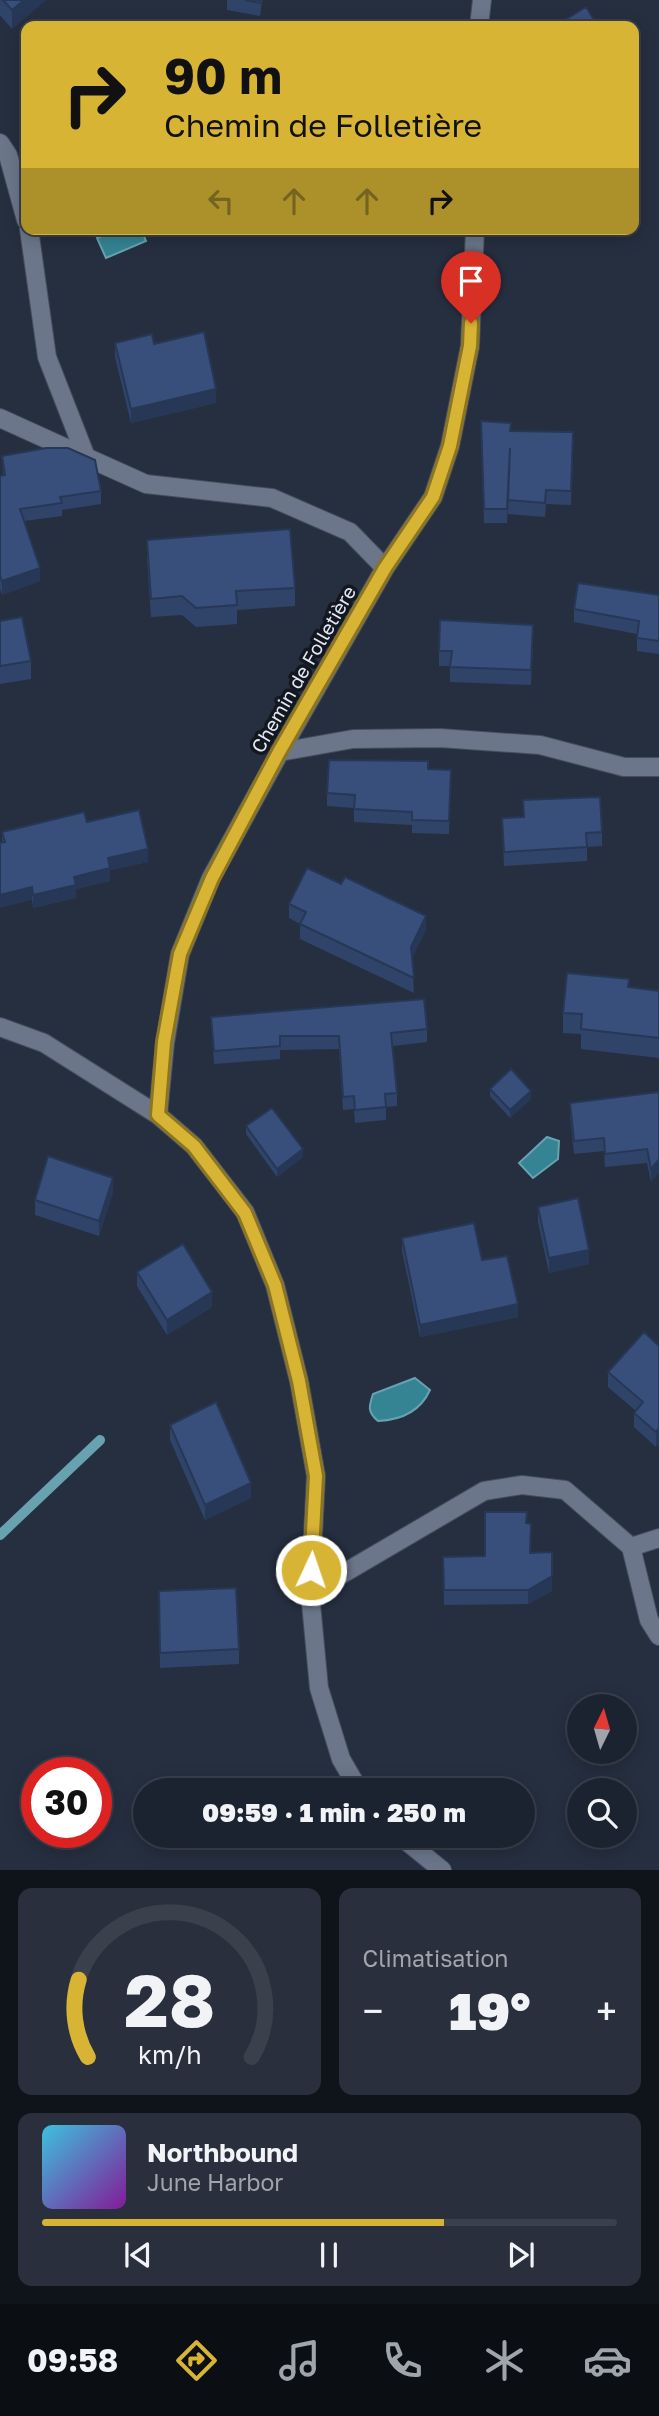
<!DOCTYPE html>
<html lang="fr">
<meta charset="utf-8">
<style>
:root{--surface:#1c2330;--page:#292f3c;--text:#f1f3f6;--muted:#a0a4ab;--line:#3a404c;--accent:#d8b434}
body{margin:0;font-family:"Golos Text",sans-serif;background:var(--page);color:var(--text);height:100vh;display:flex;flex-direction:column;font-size:26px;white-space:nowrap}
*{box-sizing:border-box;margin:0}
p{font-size:23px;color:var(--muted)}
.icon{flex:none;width:38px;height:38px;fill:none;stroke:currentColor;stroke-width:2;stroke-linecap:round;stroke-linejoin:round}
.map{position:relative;height:1870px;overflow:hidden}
.panel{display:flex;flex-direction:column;gap:18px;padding:18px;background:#0f131a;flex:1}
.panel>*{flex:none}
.guide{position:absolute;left:21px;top:21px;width:618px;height:214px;border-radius:14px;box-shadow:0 4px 18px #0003,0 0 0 2px var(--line);background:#d8b434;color:#111;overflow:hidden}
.needle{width:46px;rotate:5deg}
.tools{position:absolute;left:567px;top:1694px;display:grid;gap:14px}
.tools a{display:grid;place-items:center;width:70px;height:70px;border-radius:50%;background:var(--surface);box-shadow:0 4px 18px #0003,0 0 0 2px var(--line);font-size:35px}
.speed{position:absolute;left:21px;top:1757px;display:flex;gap:14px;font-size:35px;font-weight:700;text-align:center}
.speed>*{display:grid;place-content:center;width:91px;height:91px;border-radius:50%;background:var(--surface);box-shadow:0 4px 18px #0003,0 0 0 2px var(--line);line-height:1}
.speed .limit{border:10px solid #d22;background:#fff;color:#111}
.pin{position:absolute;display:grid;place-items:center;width:60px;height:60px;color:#fff;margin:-72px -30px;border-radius:50% 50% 50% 0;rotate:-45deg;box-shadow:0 0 7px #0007}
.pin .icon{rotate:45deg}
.me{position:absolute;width:77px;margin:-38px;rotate:3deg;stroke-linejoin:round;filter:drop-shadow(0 0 5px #0008)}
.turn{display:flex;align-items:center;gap:24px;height:147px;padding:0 28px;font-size:32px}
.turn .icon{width:91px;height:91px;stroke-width:2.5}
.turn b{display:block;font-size:49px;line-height:60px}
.lanes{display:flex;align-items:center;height:66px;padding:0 28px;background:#0003;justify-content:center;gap:35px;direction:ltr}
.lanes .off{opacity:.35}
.big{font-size:52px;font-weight:800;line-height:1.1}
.panel .tile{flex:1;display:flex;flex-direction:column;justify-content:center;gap:10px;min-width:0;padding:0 24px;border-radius:14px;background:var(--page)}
.panel .dial{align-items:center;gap:0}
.dial svg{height:182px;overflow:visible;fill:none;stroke:var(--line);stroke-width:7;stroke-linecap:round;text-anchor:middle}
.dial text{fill:var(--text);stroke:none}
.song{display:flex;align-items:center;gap:21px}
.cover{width:84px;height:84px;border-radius:10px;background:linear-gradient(135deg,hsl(190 70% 55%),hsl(290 70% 35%))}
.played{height:7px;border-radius:4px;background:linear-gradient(90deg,var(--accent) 70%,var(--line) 70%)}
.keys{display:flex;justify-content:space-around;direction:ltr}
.heat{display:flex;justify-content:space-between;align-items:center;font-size:38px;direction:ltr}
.panel .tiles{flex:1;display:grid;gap:18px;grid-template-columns:1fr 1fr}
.tile:last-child{grid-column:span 2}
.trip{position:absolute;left:133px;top:1778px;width:402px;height:70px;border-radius:35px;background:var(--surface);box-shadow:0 4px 18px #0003,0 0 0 2px var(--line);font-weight:800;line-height:70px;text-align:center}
.tab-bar{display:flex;height:112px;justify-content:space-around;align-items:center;background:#0b0e13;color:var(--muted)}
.tab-bar .icon{width:49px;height:49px}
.tab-bar .on{color:var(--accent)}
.tab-bar b{font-size:32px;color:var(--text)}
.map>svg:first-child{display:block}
</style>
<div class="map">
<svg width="659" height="1870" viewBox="0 0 659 1870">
<rect width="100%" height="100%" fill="#262f40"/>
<!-- water -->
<path fill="#348493" stroke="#68a2b0" stroke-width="2" d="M 117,229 L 146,229 L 144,236 L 146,241 L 106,258 L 97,238 Z
M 547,1137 L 559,1141 L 558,1159 L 533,1178 L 519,1163 Z
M 415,1378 L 430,1390 C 420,1412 401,1420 378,1421 C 367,1412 369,1406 373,1394 Z"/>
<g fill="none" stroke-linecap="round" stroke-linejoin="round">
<!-- stream -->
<path stroke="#68a2b0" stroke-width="10" d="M 0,1535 L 100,1440"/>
<defs>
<path id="street" d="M 479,26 L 482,0
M 0,143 L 8,155 L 26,220
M 29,229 L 47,357 L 86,457 L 146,484 L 272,498 L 350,532 L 385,568
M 0,418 L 86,457
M 280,752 L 353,739 L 440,738 L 540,745 L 624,767 L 659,767
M 0,1027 L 44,1043 L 158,1115
M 631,1547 L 649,1620 L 659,1636
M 310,1593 L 484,1491 L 522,1485 L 565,1490 L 631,1547 L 659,1538
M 359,1790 L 341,1759 L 319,1688 L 310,1593 L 316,1476 L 299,1381 L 275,1285 L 245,1212 L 194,1146 L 158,1115 L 165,1043 L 180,954 L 211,878 L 280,752 L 385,568 L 433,497 L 450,446 L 470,346 L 475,229
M 400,1836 L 442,1870"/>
</defs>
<!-- street casing -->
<use href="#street" stroke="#454e5c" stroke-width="20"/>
<!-- street -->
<use href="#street" stroke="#6b768a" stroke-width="18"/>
</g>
<!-- wall -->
<path fill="#30446a" d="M 0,0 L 46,0 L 12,29 L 0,15 Z
M 227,0 L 262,0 L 260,16 L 227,10 Z
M 115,343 L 154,344 L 216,403 L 131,423 L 115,357 Z
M 511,431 L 573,446 L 571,505 L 546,504 L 545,517 L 508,514 L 509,477 L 507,523 L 484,523 L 481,435 Z
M 2,456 L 101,491 L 101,504 L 62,510 L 62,516 L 24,521 L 40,581 L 2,595 L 0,589 L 0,476 L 3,475 Z
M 147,540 L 295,588 L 295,606 L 237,610 L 237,624 L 196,627 L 182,615 L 151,617 L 147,559 Z
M 659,595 L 659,654 L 637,651 L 637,634 L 574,622 L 574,609 Z
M 0,621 L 31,661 L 31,679 L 0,684 Z
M 533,640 L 531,685 L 450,682 L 450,666 L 439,666 L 439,651 Z
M 428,769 L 451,770 L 449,834 L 412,833 L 412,825 L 354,822 L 354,808 L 327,806 L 327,793 Z
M 523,800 L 602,832 L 602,846 L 587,847 L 587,861 L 504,866 L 502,818 L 523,817 Z
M 87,822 L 148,862 L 110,870 L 110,881 L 76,889 L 76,898 L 33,908 L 32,900 L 2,843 L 2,832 Z
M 289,904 L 426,930 L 412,958 L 414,993 L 300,939 L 300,924 L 289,918 Z
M 629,987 L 659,991 L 659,1058 L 581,1049 L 581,1034 L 563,1033 L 563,1013 Z
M 211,1017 L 427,1029 L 427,1042 L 393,1046 L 397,1093 L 397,1106 L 386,1107 L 386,1120 L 355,1123 L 354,1109 L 343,1110 L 339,1049 L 280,1050 L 280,1059 L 214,1064 Z
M 490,1089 L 531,1099 L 510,1118 L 490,1096 Z
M 659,1092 L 659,1172 L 651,1182 L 647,1163 L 605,1167 L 604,1151 L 574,1154 L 570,1116 L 570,1103 Z
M 246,1126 L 303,1157 L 277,1177 L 246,1134 Z
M 113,1192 L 99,1236 L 35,1215 L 35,1200 Z
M 538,1207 L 589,1264 L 549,1273 L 538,1222 Z
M 402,1238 L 482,1260 L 518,1317 L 420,1337 L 402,1251 Z
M 137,1272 L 212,1307 L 167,1335 L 137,1286 Z
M 659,1346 L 659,1443 L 656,1447 L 634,1427 L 634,1413 L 636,1411 L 608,1387 L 608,1372 Z
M 170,1425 L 251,1498 L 205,1520 L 170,1440 Z
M 526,1523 L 530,1553 L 552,1591 L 528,1604 L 444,1605 L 443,1557 L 485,1556 Z
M 159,1591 L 239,1649 L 239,1664 L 160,1668 Z"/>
<!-- shaded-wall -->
<path fill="#273756" d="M 24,0 L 46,0 L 12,29 L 12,10 Z
M 216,389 L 216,403 L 131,423 L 131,409 Z
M 40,568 L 40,581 L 2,595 L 2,581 Z
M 533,625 L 533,640 L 531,685 L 531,670 Z
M 148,849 L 148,862 L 110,870 L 110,881 L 76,889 L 76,898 L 33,908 L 33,895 L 108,858 Z
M 32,887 L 32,900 L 0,908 L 0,895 Z
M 426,916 L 426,930 L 411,961 L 411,947 Z
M 531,1091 L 531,1099 L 510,1118 L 510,1110 Z
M 303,1149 L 303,1157 L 277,1177 L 277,1169 Z
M 659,1159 L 659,1172 L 651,1182 L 651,1169 Z
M 113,1178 L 113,1192 L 99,1236 L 99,1221 Z
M 589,1250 L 589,1264 L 549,1273 L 549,1258 Z
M 212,1292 L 212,1307 L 167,1335 L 167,1320 Z
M 518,1304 L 518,1317 L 420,1337 L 420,1325 Z
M 659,1428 L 659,1443 L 656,1447 L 656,1432 Z
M 251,1483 L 251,1498 L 205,1520 L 205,1505 Z
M 552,1552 L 552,1591 L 528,1604 L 528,1590 Z"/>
<!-- building -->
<path fill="#384f7b" stroke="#273756" stroke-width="2" d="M 3,0 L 24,0 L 12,10 Z
M 245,0 L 260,0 L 260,3 Z
M 586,7 L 598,26 L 555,26 Z
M 204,332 L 216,389 L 131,409 L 115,343 L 152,334 L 154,344 Z
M 481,421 L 511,423 L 510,431 L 573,432 L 571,491 L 546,490 L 545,503 L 508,500 L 510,448 L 507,509 L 484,509 Z
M 46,448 L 68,448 L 95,460 L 101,491 L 60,497 L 62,503 L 20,509 L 40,568 L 2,581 L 0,576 L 0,476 L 5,475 L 2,456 Z
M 290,529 L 295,588 L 236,591 L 237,605 L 196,608 L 182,596 L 151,599 L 147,540 Z
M 578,583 L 659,595 L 659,641 L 637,638 L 639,621 L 574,609 Z
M 22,617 L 31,661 L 0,666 L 0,621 Z
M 440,620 L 533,625 L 531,670 L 450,667 L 452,651 L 439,651 Z
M 329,760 L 428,761 L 428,769 L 451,770 L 449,821 L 412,820 L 412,812 L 354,809 L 355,795 L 327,793 Z
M 600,797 L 602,832 L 586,833 L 587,847 L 504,852 L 502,818 L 524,817 L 523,800 Z
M 139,810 L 148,849 L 108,858 L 110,868 L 74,877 L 76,885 L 33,895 L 32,887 L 0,895 L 0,843 L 5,842 L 2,832 L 84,812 L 87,822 Z
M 307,868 L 341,884 L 345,877 L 426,916 L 411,947 L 414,978 L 300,924 L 306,912 L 289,904 Z
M 567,973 L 629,979 L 628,987 L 659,991 L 659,1038 L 581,1029 L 582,1014 L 563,1013 Z
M 424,999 L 427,1029 L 391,1033 L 397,1093 L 385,1094 L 386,1107 L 355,1110 L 354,1096 L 343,1097 L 339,1036 L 280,1036 L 280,1046 L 214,1051 L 211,1017 Z
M 511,1069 L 531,1091 L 510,1110 L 490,1089 Z
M 659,1092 L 659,1159 L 651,1169 L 647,1149 L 605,1154 L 604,1138 L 574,1141 L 570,1103 Z
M 272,1108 L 303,1149 L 277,1169 L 246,1126 Z
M 48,1156 L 113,1178 L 99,1221 L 35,1200 Z
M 578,1198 L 589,1250 L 549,1258 L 538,1207 Z
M 474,1223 L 482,1260 L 507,1256 L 518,1304 L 420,1325 L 402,1238 Z
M 183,1244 L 212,1292 L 167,1320 L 137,1272 Z
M 644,1332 L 659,1346 L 659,1428 L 656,1432 L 634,1413 L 643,1402 L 608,1372 Z
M 216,1402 L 251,1483 L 205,1505 L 170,1425 Z
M 485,1512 L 527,1512 L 526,1523 L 531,1524 L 530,1553 L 552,1552 L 552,1576 L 528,1590 L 444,1590 L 443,1557 L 485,1556 Z
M 236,1588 L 239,1649 L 160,1653 L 159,1591 Z"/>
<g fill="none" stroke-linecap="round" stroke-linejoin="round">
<defs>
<path id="route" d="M 311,1570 L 316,1476 L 299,1381 L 275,1285 L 245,1213 L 194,1146 L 158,1115 L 164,1042 L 180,954 L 212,878 L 279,752 L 385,568 L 433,497 L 450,446 L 470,346 L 471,323"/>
</defs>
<!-- route casing -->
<use href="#route" stroke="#8c7522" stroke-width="18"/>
<!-- route -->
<use href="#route" stroke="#d8b434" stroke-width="12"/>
</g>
<g text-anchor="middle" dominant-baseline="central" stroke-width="7" stroke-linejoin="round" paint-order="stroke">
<!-- street labels -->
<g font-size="19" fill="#e3e9f4" stroke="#13171f">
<text transform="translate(303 669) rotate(-60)">Chemin de Folletière</text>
</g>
</g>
</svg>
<div class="tools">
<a><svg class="needle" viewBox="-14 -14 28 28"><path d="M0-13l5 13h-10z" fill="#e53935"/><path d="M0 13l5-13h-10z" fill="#a0a4ab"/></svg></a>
<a><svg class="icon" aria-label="search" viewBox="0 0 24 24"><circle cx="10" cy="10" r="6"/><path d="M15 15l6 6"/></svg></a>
</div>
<div class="speed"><div class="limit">30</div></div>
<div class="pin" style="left:471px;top:323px;background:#d93025"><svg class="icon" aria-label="arrive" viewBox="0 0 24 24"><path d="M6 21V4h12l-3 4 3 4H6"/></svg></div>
<svg class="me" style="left:311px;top:1570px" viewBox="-20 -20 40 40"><circle r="17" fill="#d8b434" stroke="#fff" stroke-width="3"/><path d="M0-11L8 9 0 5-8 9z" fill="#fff"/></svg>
<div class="trip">09:59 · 1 min · 250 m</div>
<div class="guide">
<div class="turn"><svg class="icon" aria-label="right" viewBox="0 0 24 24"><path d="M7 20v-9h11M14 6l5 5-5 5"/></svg><div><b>90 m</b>Chemin de Folletière</div></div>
<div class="lanes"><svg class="icon off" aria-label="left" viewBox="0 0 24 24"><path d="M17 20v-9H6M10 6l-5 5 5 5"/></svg><svg class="icon off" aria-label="ahead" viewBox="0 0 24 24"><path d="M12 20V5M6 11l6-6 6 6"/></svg><svg class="icon off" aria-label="ahead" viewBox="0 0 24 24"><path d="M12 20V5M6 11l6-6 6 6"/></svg><svg class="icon" aria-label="right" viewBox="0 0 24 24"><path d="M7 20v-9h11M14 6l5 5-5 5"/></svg></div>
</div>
</div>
<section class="panel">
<div class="tiles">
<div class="tile dial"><svg viewBox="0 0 100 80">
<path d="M14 69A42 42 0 1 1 86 69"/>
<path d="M14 69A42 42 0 0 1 10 35" stroke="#d8b434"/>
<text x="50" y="56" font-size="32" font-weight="700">28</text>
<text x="50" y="72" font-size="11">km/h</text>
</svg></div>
<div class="tile"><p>Climatisation</p>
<div class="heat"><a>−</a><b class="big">19°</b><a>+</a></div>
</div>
<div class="tile">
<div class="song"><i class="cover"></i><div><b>Northbound</b><p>June Harbor</p></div></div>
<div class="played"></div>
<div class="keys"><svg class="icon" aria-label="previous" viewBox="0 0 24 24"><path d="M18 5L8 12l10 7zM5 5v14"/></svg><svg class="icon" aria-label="pause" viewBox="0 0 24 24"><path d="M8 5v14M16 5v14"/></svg><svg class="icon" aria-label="next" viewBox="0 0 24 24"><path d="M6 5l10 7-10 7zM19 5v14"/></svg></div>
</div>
</div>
</section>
<nav class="tab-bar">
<b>09:58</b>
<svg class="icon on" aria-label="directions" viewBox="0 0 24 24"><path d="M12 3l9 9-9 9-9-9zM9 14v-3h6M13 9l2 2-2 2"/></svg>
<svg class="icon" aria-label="music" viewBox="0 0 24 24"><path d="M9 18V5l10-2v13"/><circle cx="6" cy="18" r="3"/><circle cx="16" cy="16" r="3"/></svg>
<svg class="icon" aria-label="phone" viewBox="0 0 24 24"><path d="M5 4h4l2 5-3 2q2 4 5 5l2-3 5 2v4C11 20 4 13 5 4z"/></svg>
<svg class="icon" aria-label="climate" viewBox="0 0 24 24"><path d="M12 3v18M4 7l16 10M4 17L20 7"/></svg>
<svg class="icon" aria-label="car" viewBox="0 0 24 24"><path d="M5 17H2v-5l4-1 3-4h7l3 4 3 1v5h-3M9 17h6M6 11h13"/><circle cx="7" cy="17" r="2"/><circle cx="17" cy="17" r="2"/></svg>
</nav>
